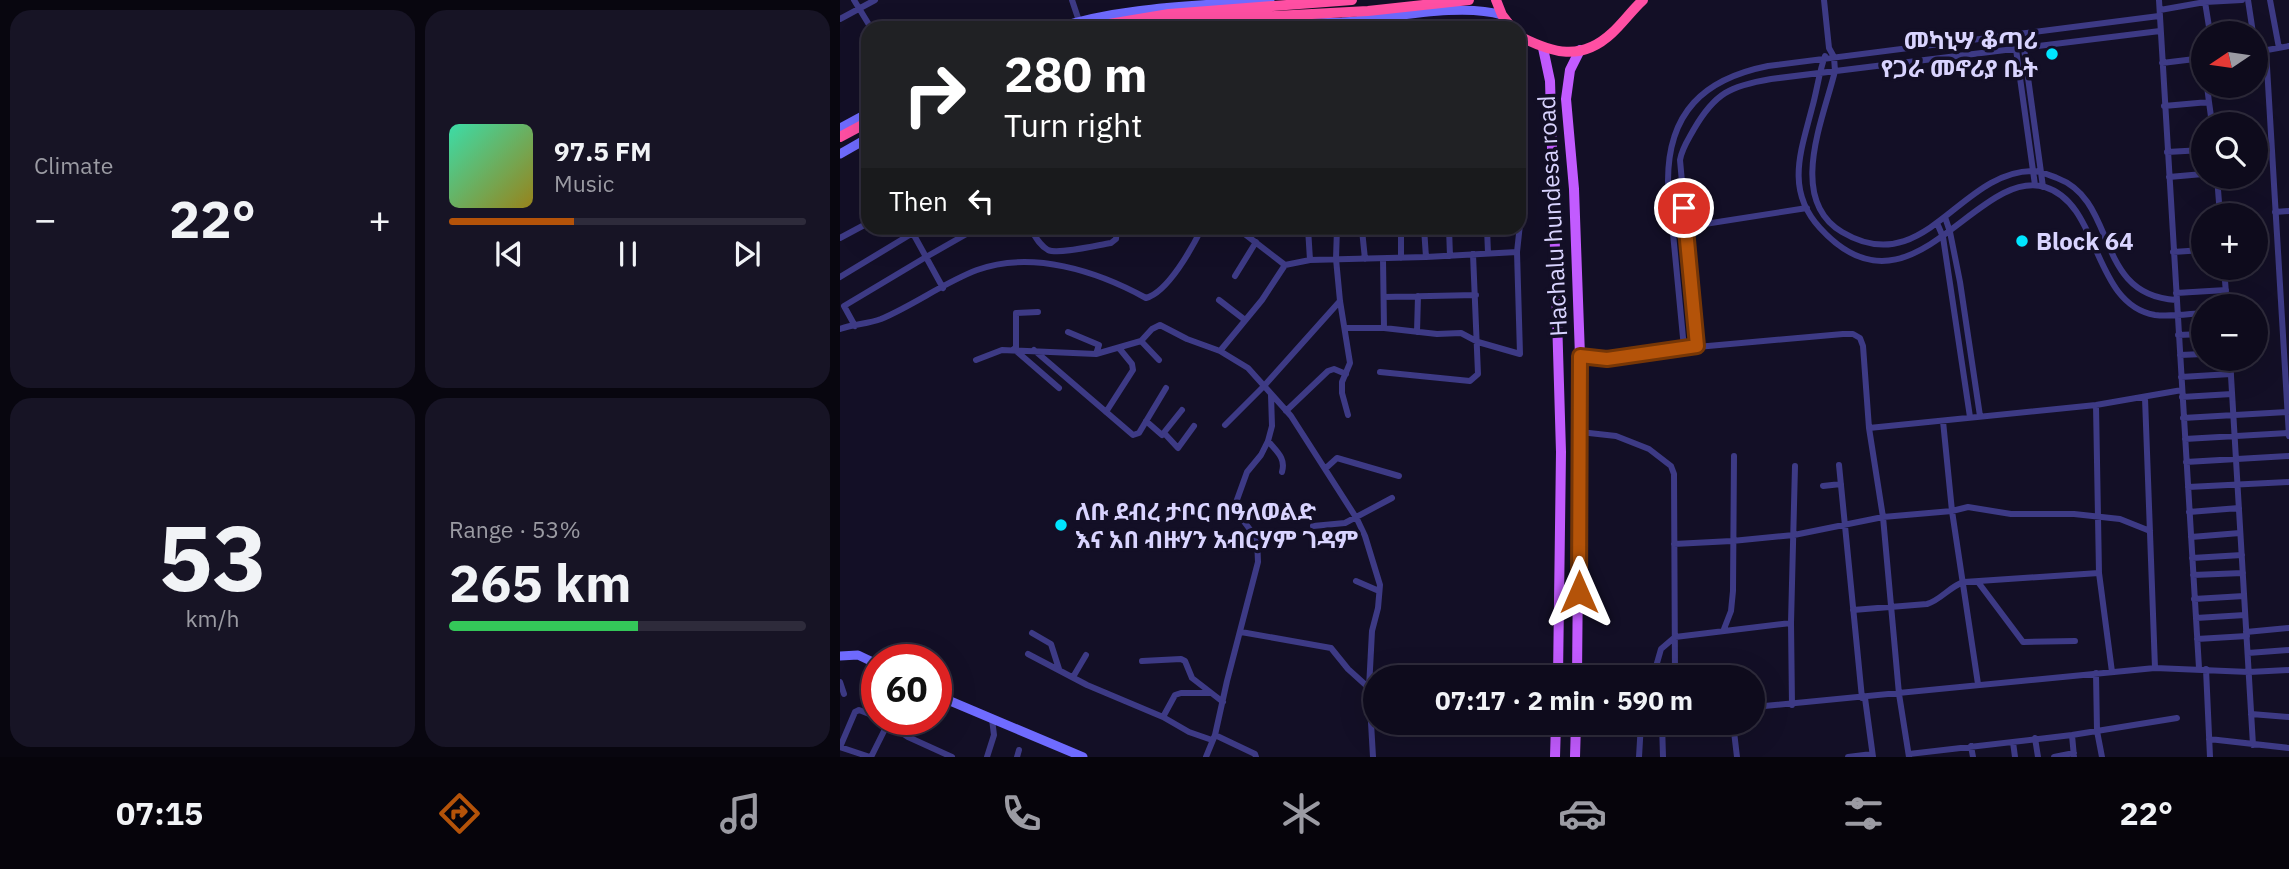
<!DOCTYPE html>
<meta charset="utf-8">
<style>
:root{--surface:#0e0b1c;--page:#171425;--text:#f1f3f6;--muted:#9b9ba3;--line:#2e2b3b;--accent:#b45309}
body{margin:0;font-family:"IBM Plex Sans","Noto Sans Ethiopic",sans-serif;background:var(--page);color:var(--text);height:100vh;display:flex;flex-direction:column;font-size:26px;white-space:nowrap}
*{box-sizing:border-box;margin:0}
p{font-size:23px;color:var(--muted)}
.icon{flex:none;width:38px;height:38px;fill:none;stroke:currentColor;stroke-width:2;stroke-linecap:round;stroke-linejoin:round}
.map{position:relative;flex:1;overflow:hidden}
.details{display:flex;flex-direction:column;gap:10px;padding:10px;background:#08060f;width:840px}
.details>*{flex:none}
.top-card{position:absolute;left:21px;top:21px;width:665px;height:214px;border-radius:21px;box-shadow:0 7px 28px #0002,0 0 0 2px var(--line);background:#202124;color:#fff;overflow:hidden}
.needle{width:46px;rotate:257deg}
.fabs{position:absolute;left:1351px;top:21px;display:grid;gap:14px}
.fabs a{display:grid;place-items:center;width:77px;height:77px;border-radius:50%;background:var(--surface);box-shadow:0 7px 28px #0002,0 0 0 2px var(--line);font-size:35px}
.speed{position:absolute;left:21px;top:644px;display:flex;gap:14px;font-size:35px;font-weight:700;text-align:center}
.speed>*{display:grid;place-content:center;width:91px;height:91px;border-radius:50%;background:var(--surface);box-shadow:0 7px 28px #0002,0 0 0 2px var(--line);line-height:1}
.speed .limit{border:10px solid #d22;background:#fff;color:#111}
.pin{position:absolute;display:grid;place-items:center;width:60px;height:60px;color:#fff;margin:-30px;border:4px solid #fff;border-radius:50%;box-shadow:0 2px 7px #0007}
.me{position:absolute;width:77px;margin:-38px;rotate:0deg;stroke-linejoin:round;filter:drop-shadow(0 0 5px #0008)}
.turn{display:flex;align-items:center;gap:24px;height:147px;padding:0 28px;font-size:32px}
.turn .icon{width:91px;height:91px;stroke-width:2.5}
.turn b{display:block;font-size:49px;line-height:60px}
.then{display:flex;align-items:center;height:66px;padding:0 28px;background:#0003;gap:14px;font-size:26px}
.big{font-size:52px;font-weight:700;line-height:1.1}
.details .card{flex:1;display:flex;flex-direction:column;justify-content:center;gap:10px;min-width:0;padding:0 24px;border-radius:21px;background:var(--page)}
.details .dial{align-items:center;gap:0}
.dial b{font-size:91px;line-height:1}
.song{display:flex;align-items:center;gap:21px}
.cover{width:84px;height:84px;border-radius:10px;background:linear-gradient(135deg,hsl(160 70% 55%),hsl(50 70% 35%))}
.played{height:7px;border-radius:4px;background:linear-gradient(90deg,var(--accent) 35%,var(--line) 35%)}
.keys{display:flex;justify-content:space-around;direction:ltr}
.heat{display:flex;justify-content:space-between;align-items:center;font-size:38px;direction:ltr}
.charge{height:10px;border-radius:5px;background:linear-gradient(90deg,#34c759 53%,var(--line) 0)}
.details .tiles{flex:1;display:grid;gap:10px;grid-template-columns:repeat(2,1fr)}
.trip{position:absolute;left:523px;top:665px;width:402px;height:70px;border-radius:35px;background:var(--surface);box-shadow:0 7px 28px #0002,0 0 0 2px var(--line);font-weight:700;line-height:70px;text-align:center}
.dock{display:flex;height:112px;justify-content:space-around;align-items:center;background:#06040b;color:var(--muted)}
.dock .icon{width:49px;height:49px}
.dock .on{color:var(--accent)}
.dock b{font-size:32px;color:var(--text)}
main{display:flex;flex:1;min-height:0}
.map>svg:first-child{display:block}
</style>
<main>
<section class="details">
<div class="tiles">
<div class="card"><p>Climate</p>
<div class="heat"><a>−</a><b class="big">22°</b><a>+</a></div>
</div>
<div class="card">
<div class="song"><i class="cover"></i><div><b>97.5 FM</b><p>Music</p></div></div>
<div class="played"></div>
<div class="keys"><svg class="icon" aria-label="previous" viewBox="0 0 24 24"><path d="M18 5L8 12l10 7zM5 5v14"/></svg><svg class="icon" aria-label="pause" viewBox="0 0 24 24"><path d="M8 5v14M16 5v14"/></svg><svg class="icon" aria-label="next" viewBox="0 0 24 24"><path d="M6 5l10 7-10 7zM19 5v14"/></svg></div>
</div>
<div class="card dial"><b>53</b><p>km/h</p></div>
<div class="card"><p>Range · 53%</p><b class="big">265 km</b><div class="charge"></div></div>
</div>
</section>
<div class="map">
<svg width="1449" height="757" viewBox="0 0 1449 757">
<rect width="100%" height="100%" fill="#130f26"/>
<g fill="none" stroke-linecap="round" stroke-linejoin="round">
<!-- street -->
<path stroke="#3d3a85" stroke-width="6" d="M 14,0 L 31,28
M 232,0 L 239,21
M 984,0 L 989,48 L 994,57 L 995,71 C 983,120 947,199 1002,232 C 1084,281 1119,172 1192,171 C 1200,171 1209,175 1217,178 C 1279,201 1253,295 1336,300
M 1319,0 L 1359,668
M 1408,0 L 1413,33
M 1430,0 L 1439,48
M 1365,2 L 1370,33
M 1320,10 L 1365,2 L 1402,0
M 0,19 L 35,0
M 1182,34 L 1203,187
M 1174,35 L 1195,185
M 1426,50 L 1449,436
M 1416,52 L 1449,46
M 985,56 C 979,72 977,91 972,108 C 961,151 945,190 980,228 C 1071,328 1135,167 1205,187 C 1261,204 1252,304 1315,315 C 1330,317 1348,314 1363,313
M 1322,63 L 1363,58
M 1367,86 L 1369,102
M 1324,106 L 1369,102 L 1372,124
M 1327,152 L 1363,150
M 1329,177 L 1363,174
M 1377,177 L 1380,215
M 1435,212 L 1449,211
M 1105,217 L 1110,232 L 1120,282 L 1140,416
M 1097,223 L 1103,237 L 1130,417
M 190,228 C 195,236 199,245 208,250 C 218,255 258,245 271,243 L 276,239 L 277,228
M 397,228 L 445,265 L 470,260
M 468,228 L 470,260 L 586,257 L 677,252
M 497,228 L 496,259 L 500,301 L 510,363 L 502,382 L 502,393 L 508,415
M 561,228 L 561,258
M 584,228 L 586,257
M 609,228 L 610,256
M 647,228 L 648,253
M 400,229 L 468,230
M 833,229 L 967,208
M 522,230 L 525,259
M 522,232 L 561,229
M 0,238 L 28,223
M 1333,252 L 1363,250
M 543,259 L 544,328
M 1384,268 L 1387,306
M 395,276 L 416,242
M 0,277 L 81,228
M 103,288 L 86,257 L 137,228
M 1336,293 L 1386,290
M 544,297 L 636,295
M 379,300 L 405,320
M 15,326 L 4,306 L 86,257 L 70,228
M 505,328 L 544,328 L 597,334 L 621,333 L 638,342 L 680,354 L 677,252 L 681,215 L 679,185
M 0,329 C 13,324 28,324 41,319 C 74,305 105,282 137,270 C 192,250 257,271 306,298 C 328,292 352,248 362,228
M 228,332 L 259,345 L 256,354
M 577,332 L 578,296
M 1338,335 L 1363,334
M 301,341 L 319,360
M 857,347 L 840,160 C 842,148 848,140 854,129 C 875,93 890,86 931,79 L 1320,31
M 844,348 L 828,181 C 828,113 863,79 928,66 L 1319,16
M 174,349 L 219,388
M 176,349 L 176,313 L 198,312
M 194,350 L 293,435 L 299,433 L 326,388
M 380,351 L 422,300 L 445,265
M 1340,355 L 1363,354
M 740,356 L 767,359 L 857,347 L 1003,334 L 1013,334 L 1020,338 L 1023,346 L 1029,428 L 1043,517 L 1059,694 L 1069,757
M 1390,359 L 1413,745
M 136,360 L 162,350 L 256,354 L 301,341 L 312,329 L 320,325 L 347,339 L 380,351 L 408,368 L 451,416 L 517,519 L 525,536 L 540,585 L 538,608 L 532,631 L 529,688 L 533,757
M 540,372 L 630,381 L 638,374 L 633,254
M 1341,377 L 1391,374
M 1342,397 L 1392,394
M 1305,398 L 1315,668
M 1256,405 L 1259,573 L 1272,672
M 446,411 L 488,371 L 494,369 L 506,374
M 266,412 L 293,370 L 292,364 L 279,348
M 1343,418 L 1447,412
M 306,421 L 322,435 L 342,410
M 1103,421 L 1112,511 L 1138,684
M 385,425 L 424,386 L 500,301
M 1029,428 L 1256,405 L 1342,390
M 740,432 L 776,436 L 809,449 L 831,466 L 834,474 L 835,677
M 325,434 L 338,448 L 354,426
M 1345,439 L 1449,433
M 428,441 C 437,452 446,458 442,472
M 1346,462 L 1449,456
M 999,465 L 1022,698
M 486,468 L 497,458 L 559,476
M 983,486 L 1001,484
M 1348,487 L 1449,482
M 1349,512 L 1399,508
M 473,526 L 505,523 L 552,498
M 1351,537 L 1400,533
M 834,544 L 892,541 L 954,535 L 1043,517 L 1112,511 L 1128,507 L 1171,514 L 1234,514 L 1280,519 L 1310,531
M 1352,558 L 1402,555
M 1353,575 L 1403,573
M 516,581 L 539,591
M 1138,582 L 1183,642 L 1235,641
M 1354,599 L 1404,596
M 1013,610 L 1087,604 C 1101,600 1110,586 1124,582 L 1259,573
M 1356,618 L 1405,615
M 884,629 L 891,611 L 893,591 L 894,456
M 401,632 L 491,648 L 508,669 L 529,688
M 1406,632 L 1449,628
M 192,633 L 211,644 L 219,669
M 1357,639 L 1407,636
M 1408,653 L 1449,650
M 188,654 L 247,685 L 323,717
M 302,661 L 341,659 L 345,661 L 352,678 L 383,702
M 1366,669 L 1370,757
M 1256,673 L 1257,731 L 1262,757
M 233,677 L 246,655
M 813,677 L 821,649 L 835,637 L 951,623
M 0,682 L 4,694
M 370,693 L 341,693 L 335,695 L 323,717 L 349,732 L 372,740
M 1025,698 L 1033,757
M 952,705 L 951,623 L 955,466
M 914,707 L 1315,668 L 1409,672 L 1449,670
M 1411,714 L 1449,717
M 41,719 L 68,737 L 112,757
M 822,723 L 823,757
M 893,723 L 897,757
M 375,735 L 415,754 L 416,757
M 1232,735 L 1234,757
M 1195,738 L 1198,757
M 1369,739 L 1449,748
M 1173,742 L 1175,757
M 1131,746 L 1133,757
M 1069,754 L 1232,735 L 1337,718
M 30,757 L 0,747 L 15,712 L 19,710 L 37,717
M 31,757 L 48,723
M 147,757 L 154,735 L 152,719
M 177,757 L 179,750
M 366,757 L 375,735 L 387,681 L 418,562 L 417,539 L 394,508 L 407,472 L 421,455 L 428,441 L 432,426 L 431,395
M 799,757 L 801,723
M 1008,757 L 1032,754
M 1214,757 L 1234,753"/>
<!-- secondary -->
<path stroke="#6f6bff" stroke-width="9" d="M 216,28 C 284,6 359,6 430,0
M 356,28 C 405,23 453,24 502,22 C 548,19 620,2 662,15
M 0,128 L 28,113
M 0,154 L 28,138
M 0,656 L 18,655 L 37,664
M 96,695 L 243,757"/>
<!-- primary -->
<path stroke="#c25bff" stroke-width="10" d="M 703,48 L 710,81 L 721,452 L 718,677
M 737,677 L 740,356 L 734,189 L 726,99 L 730,70 L 740,50
M 715,757 L 716,723
M 735,757 L 736,723"/>
<!-- highway -->
<path stroke="#ff4fa3" stroke-width="10" d="M 656,0 L 662,15 L 672,28
M 245,28 L 329,14 L 512,0
M 290,28 L 381,19 L 528,11 L 629,0
M 679,36 C 712,53 741,62 772,33 C 783,23 792,10 803,0
M 0,137 L 28,122"/>
</g>
<g fill="none" stroke-linecap="round" stroke-linejoin="round">
<defs>
<path id="route" d="M 739,592 L 740,356 L 767,359 L 857,346 L 844,208"/>
</defs>
<!-- route casing -->
<use href="#route" stroke="#753606" stroke-width="18"/>
<!-- route -->
<use href="#route" stroke="#b45309" stroke-width="12"/>
</g>
<!-- markers -->
<g fill="#00e5ff" stroke="#130f26" stroke-width="2.5">
<circle cx="1212" cy="54" r="7"/>
<circle cx="1182" cy="241" r="7"/>
<circle cx="221" cy="525" r="7"/>
</g>
<g text-anchor="middle" dominant-baseline="central" stroke-width="7" stroke-linejoin="round" paint-order="stroke">
<!-- poi labels -->
<g font-size="24" font-weight="bold" fill="#d9d4ff" stroke="#130f26" text-anchor="start">
<text x="1198" y="40" text-anchor="end">መካኒሣ ቆጣሪ<tspan x="1198" dy="28">የጋራ መኖሪያ ቤት</tspan></text>
<text x="1196" y="241">Block 64</text>
<text x="235" y="511">ለቡ ደብረ ታቦር በዓለወልድ<tspan x="235" dy="28">እና አበ ብዙሃን አብርሃም ገዳም</tspan></text>
</g>
<!-- street labels -->
<g font-size="24" fill="#d9d4ff" stroke="#130f26">
<text transform="translate(712 216) rotate(-93)">Hachalu hundesa road</text>
</g>
</g>
</svg>
<div class="fabs">
<a><svg class="needle" viewBox="-14 -14 28 28"><path d="M0-13l5 13h-10z" fill="#e53935"/><path d="M0 13l5-13h-10z" fill="#9b9ba3"/></svg></a>
<a><svg class="icon" aria-label="search" viewBox="0 0 24 24"><circle cx="10" cy="10" r="6"/><path d="M15 15l6 6"/></svg></a>
<a>+</a>
<a>−</a>
</div>
<div class="speed"><div class="limit">60</div></div>
<div class="pin" style="left:844px;top:208px;background:#d93025"><svg class="icon" aria-label="arrive" viewBox="0 0 24 24"><path d="M6 21V4h12l-3 4 3 4H6"/></svg></div>
<svg class="me" style="left:739px;top:592px" viewBox="-20 -20 40 40"><path d="M0-17L14 15 0 8-14 15z" fill="#b45309" stroke="#fff" stroke-width="4"/></svg>
<div class="trip">07:17 · 2 min · 590 m</div>
<div class="top-card">
<div class="turn"><svg class="icon" aria-label="right" viewBox="0 0 24 24"><path d="M7 20v-9h11M14 6l5 5-5 5"/></svg><div><b>280 m</b>Turn right</div></div>
<div class="then">Then<svg class="icon" aria-label="left" viewBox="0 0 24 24"><path d="M17 20v-9H6M10 6l-5 5 5 5"/></svg></div>
</div>
</div>
</main>
<nav class="dock">
<b>07:15</b>
<svg class="icon on" aria-label="directions" viewBox="0 0 24 24"><path d="M12 3l9 9-9 9-9-9zM9 14v-3h6M13 9l2 2-2 2"/></svg>
<svg class="icon" aria-label="music" viewBox="0 0 24 24"><path d="M9 18V5l10-2v13"/><circle cx="6" cy="18" r="3"/><circle cx="16" cy="16" r="3"/></svg>
<svg class="icon" aria-label="phone" viewBox="0 0 24 24"><path d="M5 4h4l2 5-3 2q2 4 5 5l2-3 5 2v4C11 20 4 13 5 4z"/></svg>
<svg class="icon" aria-label="climate" viewBox="0 0 24 24"><path d="M12 3v18M4 7l16 10M4 17L20 7"/></svg>
<svg class="icon" aria-label="car" viewBox="0 0 24 24"><path d="M5 17H2v-5l4-1 3-4h7l3 4 3 1v5h-3M9 17h6M6 11h13"/><circle cx="7" cy="17" r="2"/><circle cx="17" cy="17" r="2"/></svg>
<svg class="icon" aria-label="filters" viewBox="0 0 24 24"><path d="M4 7h16M4 17h16"/><circle cx="9" cy="7" r="2"/><circle cx="15" cy="17" r="2"/></svg>
<b>22°</b>
</nav>
